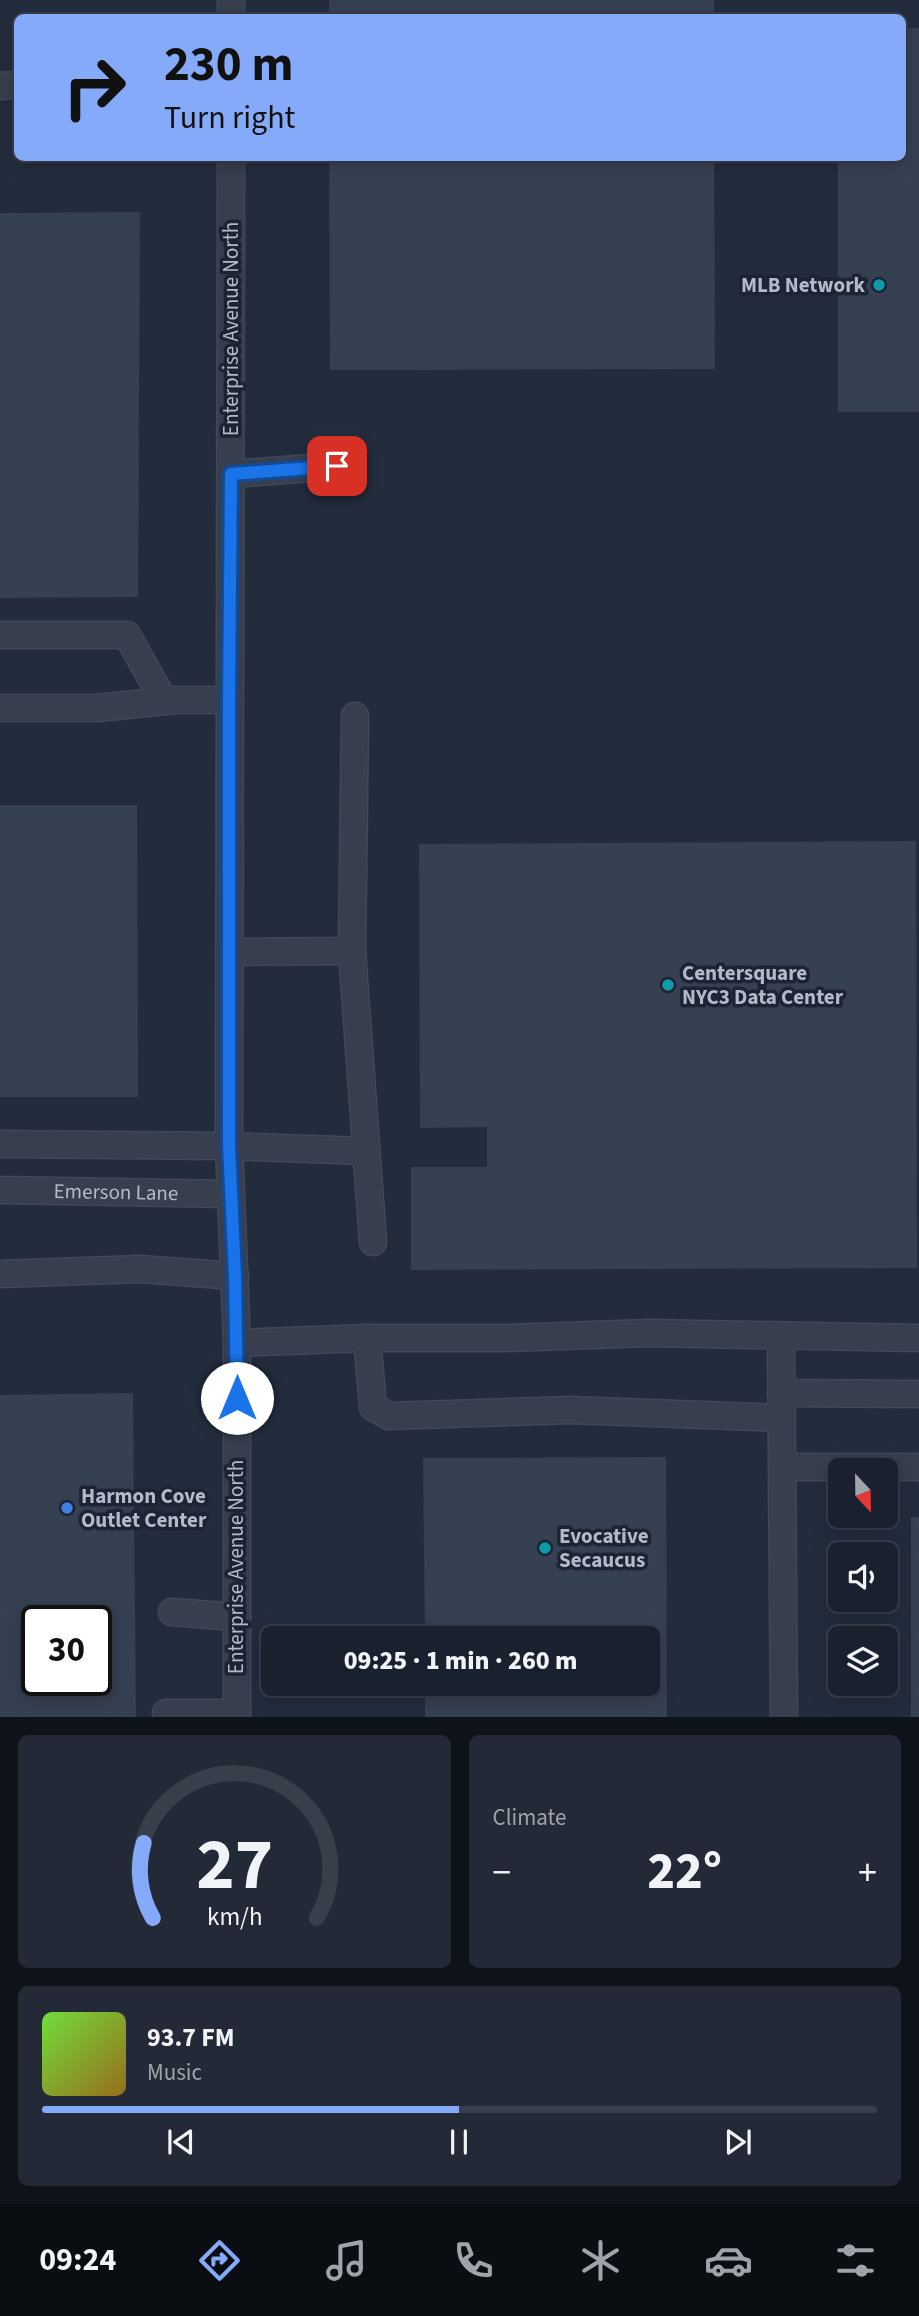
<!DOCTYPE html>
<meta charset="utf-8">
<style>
:root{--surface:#1a212e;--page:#232936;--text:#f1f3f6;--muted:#9fa3aa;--line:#383e4a;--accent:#86aafa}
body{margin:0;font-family:"Source Sans 3",sans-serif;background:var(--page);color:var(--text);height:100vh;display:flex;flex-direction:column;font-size:26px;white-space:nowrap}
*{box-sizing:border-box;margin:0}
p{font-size:23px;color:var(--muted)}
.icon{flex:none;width:38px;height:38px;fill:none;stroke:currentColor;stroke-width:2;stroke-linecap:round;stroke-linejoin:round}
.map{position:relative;height:1717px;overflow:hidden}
.drawer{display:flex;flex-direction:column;gap:18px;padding:18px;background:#0e1219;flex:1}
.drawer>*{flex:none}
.hud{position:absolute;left:14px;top:14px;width:892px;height:147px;border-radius:10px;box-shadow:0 4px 18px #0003,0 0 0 2px var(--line);background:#86aafa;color:#111;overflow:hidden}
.needle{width:46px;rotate:158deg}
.controls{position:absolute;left:828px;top:1458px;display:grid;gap:14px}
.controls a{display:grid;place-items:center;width:70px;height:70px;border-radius:10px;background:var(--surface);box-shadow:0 4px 18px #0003,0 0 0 2px var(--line);font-size:35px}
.speed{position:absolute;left:21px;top:1605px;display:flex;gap:14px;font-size:35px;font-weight:700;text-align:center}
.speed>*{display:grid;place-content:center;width:91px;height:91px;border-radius:50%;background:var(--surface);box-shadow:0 4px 18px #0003,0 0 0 2px var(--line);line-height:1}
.speed .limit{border:4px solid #111;border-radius:10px;background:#fff;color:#111}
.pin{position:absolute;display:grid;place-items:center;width:60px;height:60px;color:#fff;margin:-30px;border-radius:14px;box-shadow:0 4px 10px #0006}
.me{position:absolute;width:77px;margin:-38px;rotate:0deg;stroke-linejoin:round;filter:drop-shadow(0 0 5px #0008)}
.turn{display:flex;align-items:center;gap:24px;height:147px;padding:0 35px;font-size:32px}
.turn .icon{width:91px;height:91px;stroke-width:2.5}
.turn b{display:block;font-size:49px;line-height:60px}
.big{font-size:52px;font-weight:800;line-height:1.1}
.drawer .tile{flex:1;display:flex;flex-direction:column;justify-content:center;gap:10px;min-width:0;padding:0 24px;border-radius:10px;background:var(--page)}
.drawer .dial{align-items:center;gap:0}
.dial svg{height:182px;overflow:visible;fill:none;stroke:var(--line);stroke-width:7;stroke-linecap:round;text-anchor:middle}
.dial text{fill:var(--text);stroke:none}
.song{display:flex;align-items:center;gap:21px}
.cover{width:84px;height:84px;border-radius:10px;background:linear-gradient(135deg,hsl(100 70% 55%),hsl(40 70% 35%))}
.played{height:7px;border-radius:4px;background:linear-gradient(90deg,var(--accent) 50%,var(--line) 50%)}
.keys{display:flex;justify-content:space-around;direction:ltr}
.heat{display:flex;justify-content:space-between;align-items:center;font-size:38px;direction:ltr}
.drawer .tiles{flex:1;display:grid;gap:18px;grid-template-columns:1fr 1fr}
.tile:last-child{grid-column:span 2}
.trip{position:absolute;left:261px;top:1626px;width:399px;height:70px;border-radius:10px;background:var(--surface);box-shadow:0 4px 18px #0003,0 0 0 2px var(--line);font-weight:800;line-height:70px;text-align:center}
.dock{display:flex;height:112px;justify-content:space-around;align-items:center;background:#0a0d12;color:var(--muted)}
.dock .icon{width:49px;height:49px}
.dock .selected{color:var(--accent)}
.dock b{font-size:32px;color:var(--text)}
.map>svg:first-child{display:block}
</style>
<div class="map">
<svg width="919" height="1718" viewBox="0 0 919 1718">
<rect width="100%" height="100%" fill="#232c3d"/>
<!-- building -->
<path fill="#354053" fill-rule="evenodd" d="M 329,0 L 714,0 L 714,18 L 329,18 Z
M 903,28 L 919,28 L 919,412 L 838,412 L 838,158 L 903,158 Z
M 329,158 L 714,158 L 715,369 L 330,370 Z
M 140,212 L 138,597 L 0,598 L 0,213 Z
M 0,805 L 137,805 L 138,1097 L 0,1097 Z
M 916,841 L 917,1268 L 411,1270 L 411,1167 L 487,1167 L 487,1127 L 420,1128 L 419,844 Z
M 133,1393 L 136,1718 L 0,1718 L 0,1395 ZM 37,1620 L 96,1620 L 96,1680 L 37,1680 Z
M 666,1457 L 667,1718 L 425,1718 L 425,1684 L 648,1684 L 648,1638 L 425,1638 L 423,1458 Z
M 911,1517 L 919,1517 L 919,1718 L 911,1718 Z"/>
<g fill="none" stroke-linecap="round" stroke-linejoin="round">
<defs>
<g id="minor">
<path d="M 231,18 L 231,0"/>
<path d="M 0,86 L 18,85"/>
<path d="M 231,158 L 229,1146 L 237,1343 L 237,1718"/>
<path d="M 231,474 L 337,466"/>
<path d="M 0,635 L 127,635 L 164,701"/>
<path d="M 0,708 L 97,708 L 175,700 L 229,700"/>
<path d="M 352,951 L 355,716"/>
<path d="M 229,952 L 352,951 L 373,1242"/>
<path d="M 0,1144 L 229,1146 L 366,1151"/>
<path id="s1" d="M 0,1190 L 231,1194"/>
<path d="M 0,1274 L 140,1269 L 235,1276"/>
<path d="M 781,1337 L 784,1718"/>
<path d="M 367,1338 L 373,1407 L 389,1416 L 571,1410 L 782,1418"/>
<path d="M 237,1343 L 367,1338 L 505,1338 L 648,1333 L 919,1338"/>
<path d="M 781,1393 L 919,1394"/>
<path d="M 782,1467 L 919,1467"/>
<path d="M 172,1612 L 236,1617"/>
<path d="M 166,1713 L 237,1713"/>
</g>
</defs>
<!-- minor casing -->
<use href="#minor" stroke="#404756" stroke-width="29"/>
<!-- minor -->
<use href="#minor" stroke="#373e4d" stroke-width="26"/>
</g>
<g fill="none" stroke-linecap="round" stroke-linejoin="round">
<defs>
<path id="route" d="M 237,1398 L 235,1276 L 229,1146 L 229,700 L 231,474 L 337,466"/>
</defs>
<!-- route casing -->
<use href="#route" stroke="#114b97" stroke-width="18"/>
<!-- route -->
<use href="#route" stroke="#1a73e8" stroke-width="12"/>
</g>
<!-- markers -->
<g fill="#0f9aa8" stroke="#1c2332" stroke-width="2.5">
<circle cx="879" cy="285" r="7"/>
<circle cx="668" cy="985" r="7"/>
<circle cx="545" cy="1548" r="7"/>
</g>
<circle fill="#3f7fe0" stroke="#1c2332" stroke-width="2.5" cx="67" cy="1508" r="7"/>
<g text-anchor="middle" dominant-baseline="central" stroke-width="7" stroke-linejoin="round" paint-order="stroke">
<!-- poi labels -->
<g font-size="21" font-weight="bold" fill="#b2b9c8" stroke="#1c2332" text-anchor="start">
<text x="865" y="285" text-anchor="end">MLB Network</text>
<text x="682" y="973">Centersquare<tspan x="682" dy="24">NYC3 Data Center</tspan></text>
<text x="81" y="1496">Harmon Cove<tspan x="81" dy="24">Outlet Center</tspan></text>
<text x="559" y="1536">Evocative<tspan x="559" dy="24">Secaucus</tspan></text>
</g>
<!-- street labels -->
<g font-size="21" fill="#b2b9c8" stroke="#1c2332">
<text transform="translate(231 329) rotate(-90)">Enterprise Avenue North</text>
<text stroke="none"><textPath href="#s1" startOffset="116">Emerson Lane</textPath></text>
<text transform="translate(236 1567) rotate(-90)">Enterprise Avenue North</text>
</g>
</g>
</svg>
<div class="controls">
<a><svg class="needle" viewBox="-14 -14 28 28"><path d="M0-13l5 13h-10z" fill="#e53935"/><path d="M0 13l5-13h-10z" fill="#9fa3aa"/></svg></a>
<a><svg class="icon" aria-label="sound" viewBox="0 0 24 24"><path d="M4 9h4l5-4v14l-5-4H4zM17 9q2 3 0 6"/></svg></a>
<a><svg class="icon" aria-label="layers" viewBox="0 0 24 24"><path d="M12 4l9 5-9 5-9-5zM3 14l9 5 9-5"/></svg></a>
</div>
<div class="speed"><div class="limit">30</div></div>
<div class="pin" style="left:337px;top:466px;background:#d93025"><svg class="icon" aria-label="arrive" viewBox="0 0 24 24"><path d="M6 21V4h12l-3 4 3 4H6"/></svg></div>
<svg class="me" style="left:237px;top:1398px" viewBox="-20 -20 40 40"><circle r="19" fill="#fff"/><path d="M0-13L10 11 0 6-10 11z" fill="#1a73e8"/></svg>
<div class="trip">09:25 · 1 min · 260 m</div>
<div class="hud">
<div class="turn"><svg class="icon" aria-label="right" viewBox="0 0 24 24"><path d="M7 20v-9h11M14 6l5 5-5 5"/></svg><div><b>230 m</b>Turn right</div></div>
</div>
</div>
<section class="drawer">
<div class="tiles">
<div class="tile dial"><svg viewBox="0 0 100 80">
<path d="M14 69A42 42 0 1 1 86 69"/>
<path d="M14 69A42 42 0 0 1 10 36" stroke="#86aafa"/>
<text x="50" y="56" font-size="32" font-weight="700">27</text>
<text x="50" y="72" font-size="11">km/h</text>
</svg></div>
<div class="tile"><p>Climate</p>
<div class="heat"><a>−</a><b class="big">22°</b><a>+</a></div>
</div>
<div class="tile">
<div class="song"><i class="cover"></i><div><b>93.7 FM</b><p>Music</p></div></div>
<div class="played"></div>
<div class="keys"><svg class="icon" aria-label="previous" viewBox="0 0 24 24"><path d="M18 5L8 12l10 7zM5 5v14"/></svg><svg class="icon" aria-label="pause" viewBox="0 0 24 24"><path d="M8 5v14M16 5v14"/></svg><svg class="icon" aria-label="next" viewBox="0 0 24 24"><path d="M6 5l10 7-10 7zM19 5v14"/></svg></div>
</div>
</div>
</section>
<nav class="dock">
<b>09:24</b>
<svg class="icon selected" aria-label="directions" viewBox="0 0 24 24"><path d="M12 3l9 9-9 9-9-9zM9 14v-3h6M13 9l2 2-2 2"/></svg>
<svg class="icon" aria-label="music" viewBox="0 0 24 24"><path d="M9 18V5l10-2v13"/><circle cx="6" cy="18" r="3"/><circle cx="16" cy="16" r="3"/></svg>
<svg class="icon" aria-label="phone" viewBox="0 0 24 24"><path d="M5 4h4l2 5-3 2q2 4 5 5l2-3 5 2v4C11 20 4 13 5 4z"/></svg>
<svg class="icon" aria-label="climate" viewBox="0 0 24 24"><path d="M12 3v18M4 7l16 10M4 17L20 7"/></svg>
<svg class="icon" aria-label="car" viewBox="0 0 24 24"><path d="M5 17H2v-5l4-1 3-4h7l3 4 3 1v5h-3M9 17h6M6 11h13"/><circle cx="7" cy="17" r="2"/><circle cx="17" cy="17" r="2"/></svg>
<svg class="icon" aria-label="filters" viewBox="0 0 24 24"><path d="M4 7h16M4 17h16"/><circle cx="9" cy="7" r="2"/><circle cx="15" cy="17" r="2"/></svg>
</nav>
